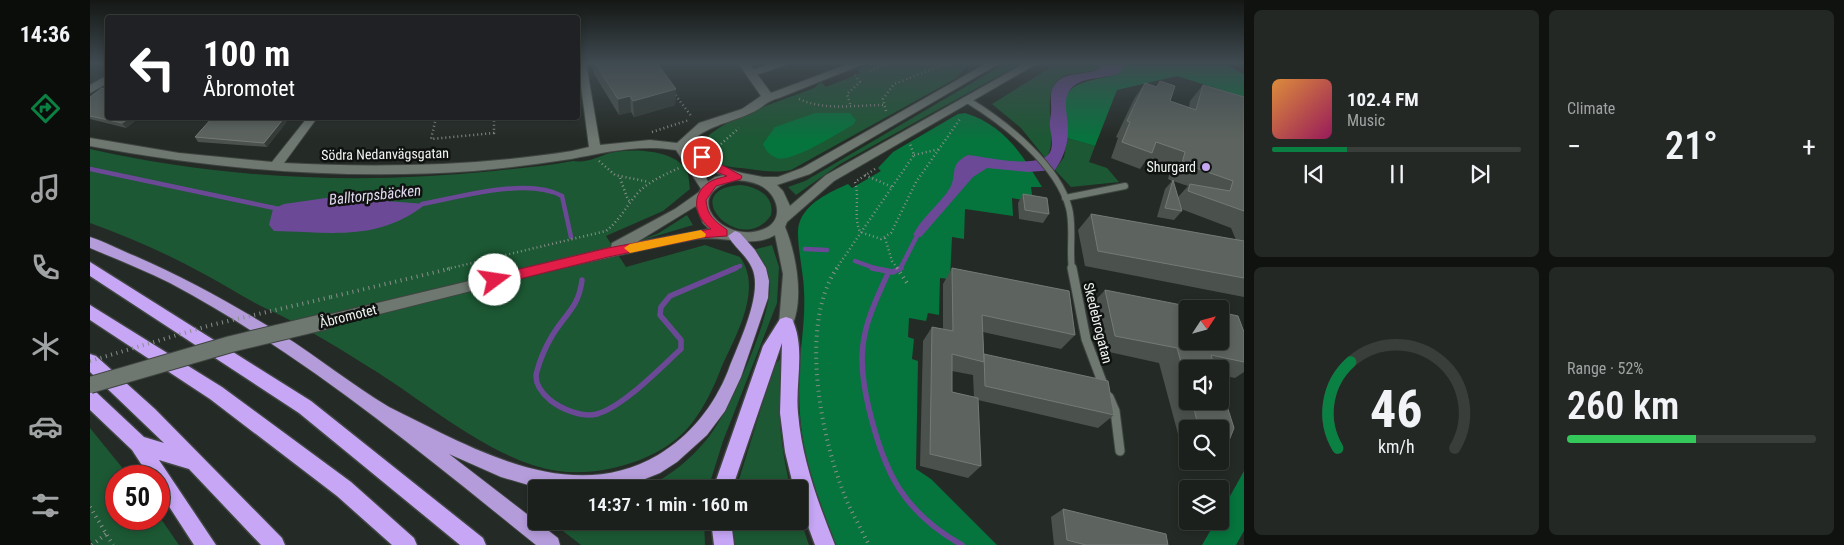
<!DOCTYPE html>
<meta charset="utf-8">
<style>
:root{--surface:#1b201c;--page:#242825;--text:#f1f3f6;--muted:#a0a3a3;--line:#393e3b;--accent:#0b8043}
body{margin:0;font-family:"Roboto Condensed",sans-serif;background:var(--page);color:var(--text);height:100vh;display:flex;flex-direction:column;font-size:19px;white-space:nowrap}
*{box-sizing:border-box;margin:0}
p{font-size:16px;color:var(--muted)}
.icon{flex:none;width:28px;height:28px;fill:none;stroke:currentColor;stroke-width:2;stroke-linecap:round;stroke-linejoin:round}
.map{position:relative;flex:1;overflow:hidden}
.drawer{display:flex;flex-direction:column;gap:10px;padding:10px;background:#0f120f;width:600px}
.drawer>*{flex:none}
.guide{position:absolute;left:15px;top:15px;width:475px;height:105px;border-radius:5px;box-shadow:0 2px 8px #0003,0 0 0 1px var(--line);background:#202124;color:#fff;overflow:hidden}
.needle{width:32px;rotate:54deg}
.buttons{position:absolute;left:1089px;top:300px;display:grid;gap:10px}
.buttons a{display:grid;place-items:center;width:50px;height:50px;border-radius:5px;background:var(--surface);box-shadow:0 2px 8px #0003,0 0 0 1px var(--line);font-size:25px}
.speed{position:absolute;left:15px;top:465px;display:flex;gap:10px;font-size:25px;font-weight:700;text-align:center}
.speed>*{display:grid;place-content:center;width:65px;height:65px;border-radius:50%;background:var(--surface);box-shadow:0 2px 8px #0003,0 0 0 1px var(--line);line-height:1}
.speed .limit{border:8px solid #d22;background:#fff;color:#111}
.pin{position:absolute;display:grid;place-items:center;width:42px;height:42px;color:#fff;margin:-21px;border:2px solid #fff;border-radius:50%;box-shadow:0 1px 5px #0007}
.me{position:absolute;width:55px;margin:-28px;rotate:76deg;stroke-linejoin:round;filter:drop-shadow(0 0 4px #0008)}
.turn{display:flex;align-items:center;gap:18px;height:105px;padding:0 15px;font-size:22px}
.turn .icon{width:65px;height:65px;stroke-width:2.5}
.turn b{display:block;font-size:35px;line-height:42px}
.big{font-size:38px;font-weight:600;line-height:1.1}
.drawer .tile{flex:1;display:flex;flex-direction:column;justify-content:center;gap:8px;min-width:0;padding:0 18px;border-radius:8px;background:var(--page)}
.drawer .dial{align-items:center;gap:0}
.dial svg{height:130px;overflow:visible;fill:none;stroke:var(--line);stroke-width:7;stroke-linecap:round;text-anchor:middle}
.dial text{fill:var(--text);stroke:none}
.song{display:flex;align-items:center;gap:15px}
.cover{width:60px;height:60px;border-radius:8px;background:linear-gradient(135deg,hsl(30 70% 55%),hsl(330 70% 35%))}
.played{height:5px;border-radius:2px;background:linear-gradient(90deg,var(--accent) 30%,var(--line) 30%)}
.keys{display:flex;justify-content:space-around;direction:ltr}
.heat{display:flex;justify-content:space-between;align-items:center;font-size:28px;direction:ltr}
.charge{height:8px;border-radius:4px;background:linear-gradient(90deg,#34c759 52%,var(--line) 0)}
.drawer .tiles{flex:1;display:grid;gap:10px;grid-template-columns:repeat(2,1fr)}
.trip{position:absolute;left:438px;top:480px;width:280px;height:50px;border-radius:5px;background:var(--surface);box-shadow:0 2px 8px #0003,0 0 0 1px var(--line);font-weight:600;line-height:50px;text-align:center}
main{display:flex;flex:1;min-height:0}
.dock{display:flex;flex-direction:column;width:90px;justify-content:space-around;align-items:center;background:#0b0d0b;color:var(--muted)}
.dock .icon{width:35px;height:35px}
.dock .current{color:var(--accent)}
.dock b{font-size:22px;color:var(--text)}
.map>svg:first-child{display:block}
</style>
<main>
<nav class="dock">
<b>14:36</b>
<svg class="icon current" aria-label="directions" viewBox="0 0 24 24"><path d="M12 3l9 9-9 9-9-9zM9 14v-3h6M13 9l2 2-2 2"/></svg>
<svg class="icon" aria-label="music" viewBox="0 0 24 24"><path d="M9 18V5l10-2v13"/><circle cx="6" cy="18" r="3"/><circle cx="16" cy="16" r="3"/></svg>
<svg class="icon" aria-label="phone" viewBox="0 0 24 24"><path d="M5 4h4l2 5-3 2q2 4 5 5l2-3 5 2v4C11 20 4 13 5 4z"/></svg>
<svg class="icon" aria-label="climate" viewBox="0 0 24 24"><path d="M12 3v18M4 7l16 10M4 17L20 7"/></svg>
<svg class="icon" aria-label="car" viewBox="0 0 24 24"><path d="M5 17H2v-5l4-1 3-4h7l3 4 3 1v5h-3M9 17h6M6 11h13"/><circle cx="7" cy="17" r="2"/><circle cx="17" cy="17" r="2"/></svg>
<svg class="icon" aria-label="filters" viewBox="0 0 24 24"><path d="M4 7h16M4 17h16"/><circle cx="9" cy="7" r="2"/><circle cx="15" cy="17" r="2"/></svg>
</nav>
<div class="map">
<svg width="1154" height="545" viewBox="0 0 1154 545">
<rect width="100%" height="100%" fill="#242a25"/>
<!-- green -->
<path fill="#1c5833" d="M 786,63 L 880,63 L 865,79 L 701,170 C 685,173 674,171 659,169 C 637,166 620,168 612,143 C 626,120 697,99 724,88 L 731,82 L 736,87 L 771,73 L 766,69 Z
M 916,63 L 932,63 L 750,164 L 706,195 L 698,187 L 715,181 Z
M 968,63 L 1013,63 L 1013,65 C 1000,77 979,68 967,81 C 950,99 970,138 956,159 L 931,128 L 902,104 Z
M 977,138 L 1005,146 L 999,162 L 1017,168 L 1029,182 L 981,187 L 965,170 L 974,157 Z
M 0,149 C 132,179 269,185 404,171 C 431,168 457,166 483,161 C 498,163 507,157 520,153 C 541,148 589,149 598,174 C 599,178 599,184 600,189 L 573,211 L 516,236 L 536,267 L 615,245 L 650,257 C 673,289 646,335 632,366 C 624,387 615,406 602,423 C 574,460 512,477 468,471 C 406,462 340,406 287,372 C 251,350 213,325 175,308 C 154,298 135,285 114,274 C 78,254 39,237 0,223 Z
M 651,185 C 667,187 685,196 681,215 C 652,259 584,189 651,185 Z
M 597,215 L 603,225 L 546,242 L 569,233 Z
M 682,245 L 689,267 L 687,303 L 633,441 L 618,489 L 550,489 C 576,480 600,460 617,439 C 639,413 682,316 680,283 C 678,271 672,258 663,250 Z
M 692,356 C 687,402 689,444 701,489 L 646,489 L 678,386 L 686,364 Z
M 0,428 L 39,476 L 26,476 L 26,519 L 69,519 L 69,516 L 89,545 L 3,545 L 0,539 Z
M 709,516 L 719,545 L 644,545 L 643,521 L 709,521 Z
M 460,521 L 614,521 L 615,545 L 491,545 Z"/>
<!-- forest -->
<path fill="#06743d" d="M 1034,63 L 1132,63 L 1154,74 L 1154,97 L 1087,76 L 1027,90 L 1005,146 L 977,138 C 978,127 975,117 974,106 C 974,78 1012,81 1030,73 Z
M 725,113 L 760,113 L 766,120 L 763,125 C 748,133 702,163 687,158 C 679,155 676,151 673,144 L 685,127 Z
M 875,113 C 914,125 932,154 952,187 L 941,187 L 943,202 L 922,198 L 923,216 L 875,209 L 874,239 L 862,237 L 860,279 L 850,278 L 849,315 L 838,313 L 836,321 L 819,318 L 818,337 L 824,339 L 822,359 L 828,361 L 826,469 L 841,479 L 907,545 L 743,545 C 723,496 709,443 709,390 C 708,357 716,325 714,291 C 714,274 705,238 709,224 C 715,203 740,192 758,184 L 762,188 L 791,171 L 788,168 L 803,152 L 868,114 Z
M 1154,471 L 1154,531 L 1146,545 L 1112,545 L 1126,521 L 1130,521 L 1130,514 Z"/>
<!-- water -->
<path fill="#6c4997" d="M 1013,63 L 1034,64 L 1030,73 C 1018,78 1000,77 988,83 C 969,94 978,112 978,129 C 978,144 974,157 965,170 L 938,172 L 897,168 L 883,177 L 831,237 L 823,235 C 832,217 850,204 860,188 C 868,173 858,165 878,155 C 896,157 955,171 961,150 C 963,142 961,135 960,127 C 959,122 961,117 961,112 C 962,101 958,92 966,83 C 976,69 1008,78 1013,63 Z
M 243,197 L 336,204 C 287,242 242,232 184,231 L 179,225 L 183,209 L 194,204 Z"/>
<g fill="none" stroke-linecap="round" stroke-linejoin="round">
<!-- stream-far1 -->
<path stroke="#6c4997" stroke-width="4.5" d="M 0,169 L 189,209
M 332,204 C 370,197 438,177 472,196 L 481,237
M 715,249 L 737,250
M 765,261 L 787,269
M 643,269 L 650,266
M 810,269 L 830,230"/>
<!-- stream -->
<path stroke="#6c4997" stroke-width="5.5" d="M 782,268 L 803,272 L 811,268
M 798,273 C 788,296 776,319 773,345 C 770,366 774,388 779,409 C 794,472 813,512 872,545
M 492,280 C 489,307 475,314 462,336 C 456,346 450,360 447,371 C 443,383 452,393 460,400 C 471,409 493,418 507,414 C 533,407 570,368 591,349 L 591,340 L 570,315 L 571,307 L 580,296 L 646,268"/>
<defs>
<path id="service-far1" d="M 662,73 L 693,63
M 879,101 C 915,123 968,165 979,208 C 984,227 979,249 982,269
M 975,198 L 1035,186"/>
<path id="service" d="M 982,268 L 996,339 L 1014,387
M 1019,397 L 1025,411 L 1030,451"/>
<path id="minor" d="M 488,63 L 496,63 L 510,145 L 560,140 L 587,143 L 609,123 L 652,109 L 671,96 L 648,63 L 659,63 L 681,93 L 761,63 L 776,63 L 689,98 C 676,101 673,108 661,113 C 638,124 616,125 598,145 L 633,167 L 651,173 L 653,176 L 647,180 L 624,172 L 602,157 L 623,189 L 617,193 L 613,192 L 586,150 C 550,144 516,152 481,159 C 449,164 416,168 384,171 C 255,180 127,170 0,146 L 0,138 L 89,153 L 182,162 L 217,118 L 227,118 L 194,163 C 290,168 387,166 482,151 L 499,147 Z
M 18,75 L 18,83 L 0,93 L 0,85 Z"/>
<path id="secondary" d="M 897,63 L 910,63 L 720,174 L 687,185 L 693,191 L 700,206 L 736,175 L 935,63 L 948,63 L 744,181 L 697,222 L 695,227 C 706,253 715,301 701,328 L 696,330 L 691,328 L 689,324 L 693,274 L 685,235 C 663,249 632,235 607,239 C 483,263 360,297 237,327 L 232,325 L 230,321 L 232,317 L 237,315 L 521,247 L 522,243 L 585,209 L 609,192 L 613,185 L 625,177 L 647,172 L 673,177 L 688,177 L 712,168 ZM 647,180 C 656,181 665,182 673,187 C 689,197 694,221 674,229 C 634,246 587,193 647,180 ZM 606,206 L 613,223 L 619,229 L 547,242 Z"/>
<path id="trunk" d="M 645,231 L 650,233 L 665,250 L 676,268 L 679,281 L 678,298 L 651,377 L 635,411 L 617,435 L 587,462 L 570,473 L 530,489 L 452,489 L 411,477 L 359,454 L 468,538 L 470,545 L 446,545 C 329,451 213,354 80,283 C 54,270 26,259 0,248 L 0,237 C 16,242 30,250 45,256 C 96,278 144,305 191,334 C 228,357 262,385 299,407 C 316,416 334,424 351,433 C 419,466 497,497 568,455 C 600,436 624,406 638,371 C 647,346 674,294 662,268 C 657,256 645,248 638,236 Z"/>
<path id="motorway" d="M 0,262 L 221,401 L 393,538 L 396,545 L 370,545 L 209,413 L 0,276 Z
M 0,305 L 132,387 L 261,482 L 324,538 L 327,545 L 302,545 L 247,496 L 120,399 L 0,320 Z
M 696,317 L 702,319 C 716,348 705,383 708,413 C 712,460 728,502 745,545 L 725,545 L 709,502 L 709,489 L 704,489 L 695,452 L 690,413 L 692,343 L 642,489 L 623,489 L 673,346 L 690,319 Z
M 0,354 L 6,356 L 65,409 L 192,538 L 195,545 L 171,545 L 99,469 L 69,460 L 126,545 L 104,545 L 69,491 L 69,476 L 59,476 L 42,450 L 0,410 L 0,390 L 6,392 L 54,437 L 74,443 L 0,372 Z
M 621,521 L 641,521 L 644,545 L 624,545 Z"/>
</defs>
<!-- service-far1 casing -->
<use href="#service-far1" stroke="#3f4540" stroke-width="8"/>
<!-- service casing -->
<use href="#service" stroke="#3f4540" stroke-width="11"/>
<!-- minor casing -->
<use href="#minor" stroke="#3f4540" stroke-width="2"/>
<!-- secondary casing -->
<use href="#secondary" stroke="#3f4540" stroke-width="2"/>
<!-- trunk casing -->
<use href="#trunk" stroke="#3f4540" stroke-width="2"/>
<!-- motorway casing -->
<use href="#motorway" stroke="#3f4540" stroke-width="3"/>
<!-- path-far1 -->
<path stroke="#898f8a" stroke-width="2.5" stroke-dasharray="1 3" stroke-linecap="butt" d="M 780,71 L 799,63
M 583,92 L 602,117
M 709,99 C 735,111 765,105 793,105
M 760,104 L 757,94 L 770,82 L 765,75
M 796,111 L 793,99 L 804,84 L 858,63
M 346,118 L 341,139 L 404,133 L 404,118
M 562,132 L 599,120
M 622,152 L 649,128
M 824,155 L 850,149
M 509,161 L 525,175 L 559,182
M 785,169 L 765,182 C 770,199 763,216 770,232 L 791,239 L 801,233 L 826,182 L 870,119
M 775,175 L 802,187
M 530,178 L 538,200 L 541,202
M 795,238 L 802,261 L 808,269
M 357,269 L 516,231 C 529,221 536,207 546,195 C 557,182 574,175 589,168
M 746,269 L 824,155 L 820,144"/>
<!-- path -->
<path stroke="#898f8a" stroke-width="4" stroke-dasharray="1 4.5" stroke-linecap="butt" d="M 747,268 C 707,326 732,447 760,508 C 766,520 773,533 779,545
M 807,268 L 817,283
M 241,297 L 363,268
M 0,507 L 23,545
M 2,545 L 16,534"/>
<!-- service-far1 -->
<use href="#service-far1" stroke="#6f7771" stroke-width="6"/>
<!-- service -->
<use href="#service" stroke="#6f7771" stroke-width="9"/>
<!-- minor -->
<use href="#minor" fill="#6f7771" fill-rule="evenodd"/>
<!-- secondary -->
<use href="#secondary" fill="#6f7771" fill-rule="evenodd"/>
<!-- trunk -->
<use href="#trunk" fill="#b49cda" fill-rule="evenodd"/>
<!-- motorway -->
<use href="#motorway" fill="#c6a6f5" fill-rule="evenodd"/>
<defs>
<path id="secondary-bridge" d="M 0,385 L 141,344 L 237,321"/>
</defs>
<!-- secondary-bridge casing -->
<use href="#secondary-bridge" stroke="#3f4540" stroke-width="18" stroke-linecap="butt"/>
<!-- path-bridge -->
<path stroke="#898f8a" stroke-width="4" stroke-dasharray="1 4.5" stroke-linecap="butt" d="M 0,361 L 121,325 L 241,297"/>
<!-- secondary-bridge -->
<use href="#secondary-bridge" stroke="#6f7771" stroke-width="16"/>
</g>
<!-- wall -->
<path fill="#4b524d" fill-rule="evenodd" d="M 503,63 L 567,63 L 586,89 L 585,105 L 544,117 L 541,112 L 529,115 L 504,74 Z
M 1070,81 L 1080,101 L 1099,107 L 1100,101 L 1113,85 L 1154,97 L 1154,297 L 995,266 L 988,230 L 1001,214 L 1146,240 L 1141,228 L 1091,209 L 1092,211 L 1084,220 L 1067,217 L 1075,189 L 1082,181 L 1078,179 L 1081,168 L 1057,159 L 1050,169 L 1021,158 L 1028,138 L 1026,137 L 1044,99 L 1055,83 L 1066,87 ZM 1083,181 L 1098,186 L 1088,197 Z
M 0,97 L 18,118 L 49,118 L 36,128 L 0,119 Z
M 122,118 L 197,118 L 198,120 L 177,147 L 108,142 L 105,137 Z
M 933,194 L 959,214 L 953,223 L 929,219 L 928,203 Z
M 862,268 L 985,335 L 971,349 L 893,332 L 894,354 L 1024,415 L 1008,428 L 888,400 L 891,466 L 878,478 L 830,466 L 833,341 L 842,327 L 853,329 L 853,284 ZM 862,371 L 883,375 L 884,397 L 862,392 Z
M 1015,290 L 1154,332 L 1154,372 L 1145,378 L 1130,375 L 1130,369 L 1098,369 L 1098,401 L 1130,401 L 1138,443 L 1130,447 L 1130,429 L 1098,429 L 1098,451 L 1092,449 L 1069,363 L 1010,350 L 1001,305 Z
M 973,509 L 1078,545 L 964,545 L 961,517 Z"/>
<!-- shaded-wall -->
<path fill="#343b36" d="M 586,89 L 585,105 L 544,117 L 543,101 Z
M 540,96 L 541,112 L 529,115 L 528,99 Z
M 40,118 L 49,118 L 36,128 L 32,123 Z
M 194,118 L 197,118 L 198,120 L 177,147 L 174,143 Z"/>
<!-- building -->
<path fill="#5d645f" stroke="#747a76" d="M 505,63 L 567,63 L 586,89 L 543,101 L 540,96 L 528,99 Z
M 1070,81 L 1085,86 L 1080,101 L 1106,110 L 1113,85 L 1154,97 L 1154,211 L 1098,191 L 1100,184 L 1140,191 L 1143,181 L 1092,163 L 1095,152 L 1066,142 L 1062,153 L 1032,142 L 1040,122 L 1037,121 L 1055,83 L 1067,87 Z
M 12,88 L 18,89 L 18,118 L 40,118 L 32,123 L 0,116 L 0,97 Z
M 122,118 L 194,118 L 174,143 L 105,137 Z
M 1083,180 L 1092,211 L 1075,208 Z
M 933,194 L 957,198 L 959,214 L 935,210 Z
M 1001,214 L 1154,241 L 1154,278 L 1008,251 Z
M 862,268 L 979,291 L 985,335 L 892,315 L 894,362 L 862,354 L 862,392 L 888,398 L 891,466 L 840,454 L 842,327 L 863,331 Z
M 1015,290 L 1112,309 L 1098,309 L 1098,341 L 1130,341 L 1130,312 L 1148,316 L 1154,332 L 1154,362 L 1121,355 L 1125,369 L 1098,369 L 1098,387 L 1087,348 L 1025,336 Z
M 894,354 L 1018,381 L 1024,415 L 895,386 Z
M 1130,384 L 1144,428 L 1138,443 L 1130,441 L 1130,429 L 1109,429 L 1102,401 L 1130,401 Z
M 973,509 L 1076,534 L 1078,545 L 996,545 L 977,540 Z"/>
<!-- sky -->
<linearGradient id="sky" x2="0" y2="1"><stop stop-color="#141714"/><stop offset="0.45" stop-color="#3f4a51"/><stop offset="1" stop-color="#3f4a51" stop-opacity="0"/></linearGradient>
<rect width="1154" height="140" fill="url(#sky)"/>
<!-- route -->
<path fill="#e11d48" stroke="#92132f" d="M 612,154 L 652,176 L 651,179 L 626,186 L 616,200 C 617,216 625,221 637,230 L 637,236 L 610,238 L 518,257 L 405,285 L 401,283 L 400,280 L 405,275 L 518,248 L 621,229 C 605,217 600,196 618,183 C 623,179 631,178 637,176 L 624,171 L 609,160 L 609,155 Z"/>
<!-- slow -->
<path fill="#f59e0b" d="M 611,230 L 616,234 L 615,237 L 540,253 L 534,248 L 540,244 Z"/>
<!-- markers -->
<circle fill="#c5a7f1" stroke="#0f1210" stroke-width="2" cx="1116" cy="167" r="5"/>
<g text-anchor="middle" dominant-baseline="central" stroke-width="5" stroke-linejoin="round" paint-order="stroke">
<!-- street labels -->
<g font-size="14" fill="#f0f5f1" stroke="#0f1210">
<text transform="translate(295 154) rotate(-1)">Södra Nedanvägsgatan</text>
<text transform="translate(258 316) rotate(-14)">Åbromotet</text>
<text transform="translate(1008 323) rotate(76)">Skedebrogatan</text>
</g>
<!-- poi labels -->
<g font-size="14" fill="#f0f5f1" stroke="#0f1210" text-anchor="end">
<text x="1106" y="167">Shurgard</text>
</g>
<!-- water labels -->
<g font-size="15" font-style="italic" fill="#e2daf0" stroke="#0f1210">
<text transform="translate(285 195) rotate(-6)">Balltorpsbäcken</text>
</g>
</g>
</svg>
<div class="buttons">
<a><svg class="needle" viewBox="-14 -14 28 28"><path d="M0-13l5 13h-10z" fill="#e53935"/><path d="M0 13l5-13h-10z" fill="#a0a3a3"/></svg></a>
<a><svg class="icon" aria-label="sound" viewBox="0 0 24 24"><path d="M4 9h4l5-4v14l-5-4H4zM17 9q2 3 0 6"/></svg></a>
<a><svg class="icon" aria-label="search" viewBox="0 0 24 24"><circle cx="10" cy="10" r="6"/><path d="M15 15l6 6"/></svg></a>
<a><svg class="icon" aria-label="layers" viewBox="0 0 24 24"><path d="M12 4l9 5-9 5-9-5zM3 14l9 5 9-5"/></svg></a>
</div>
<div class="speed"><div class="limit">50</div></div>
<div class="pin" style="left:612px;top:157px;background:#d93025"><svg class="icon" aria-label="arrive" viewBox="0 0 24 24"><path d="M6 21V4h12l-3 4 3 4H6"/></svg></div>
<svg class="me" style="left:405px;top:280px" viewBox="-20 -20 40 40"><circle r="19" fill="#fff"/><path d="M0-13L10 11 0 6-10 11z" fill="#e11d48"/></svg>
<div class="trip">14:37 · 1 min · 160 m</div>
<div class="guide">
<div class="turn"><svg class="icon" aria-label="left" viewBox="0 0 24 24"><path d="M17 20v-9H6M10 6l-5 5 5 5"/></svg><div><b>100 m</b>Åbromotet</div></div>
</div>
</div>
<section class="drawer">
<div class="tiles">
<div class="tile">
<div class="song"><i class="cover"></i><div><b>102.4 FM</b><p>Music</p></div></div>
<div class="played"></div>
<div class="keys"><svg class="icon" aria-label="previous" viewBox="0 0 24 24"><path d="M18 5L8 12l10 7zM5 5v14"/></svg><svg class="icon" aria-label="pause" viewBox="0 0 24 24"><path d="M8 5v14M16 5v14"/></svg><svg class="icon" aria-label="next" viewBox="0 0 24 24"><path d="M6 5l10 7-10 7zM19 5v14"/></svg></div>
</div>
<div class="tile"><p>Climate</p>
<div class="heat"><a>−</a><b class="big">21°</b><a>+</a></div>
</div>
<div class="tile dial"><svg viewBox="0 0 100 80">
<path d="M14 69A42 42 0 1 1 86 69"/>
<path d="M14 69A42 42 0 0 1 22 16" stroke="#0b8043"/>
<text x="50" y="56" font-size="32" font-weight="700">46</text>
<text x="50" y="72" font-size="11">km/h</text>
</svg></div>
<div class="tile"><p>Range · 52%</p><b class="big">260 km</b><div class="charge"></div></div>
</div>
</section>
</main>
